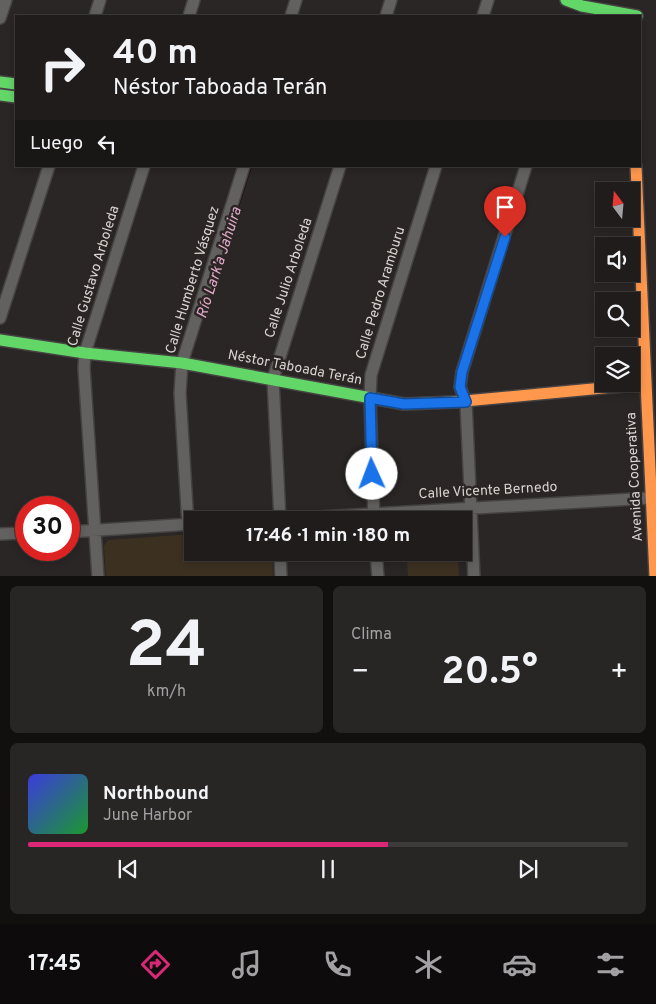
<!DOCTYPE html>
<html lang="es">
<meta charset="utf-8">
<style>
:root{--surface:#201c1c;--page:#282525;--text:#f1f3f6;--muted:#a2a1a3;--line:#3d3a3b;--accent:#db2777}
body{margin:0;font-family:Overpass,sans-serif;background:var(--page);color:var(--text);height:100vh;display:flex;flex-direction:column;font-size:19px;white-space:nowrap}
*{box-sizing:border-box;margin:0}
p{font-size:16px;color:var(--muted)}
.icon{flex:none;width:28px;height:28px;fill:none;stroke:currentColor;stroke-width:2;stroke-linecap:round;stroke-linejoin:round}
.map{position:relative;height:576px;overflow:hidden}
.details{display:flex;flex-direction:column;gap:10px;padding:10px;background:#120f0f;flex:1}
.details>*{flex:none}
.banner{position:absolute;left:15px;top:15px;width:626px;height:152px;border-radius:0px;box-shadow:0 2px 8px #0003,0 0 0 1px var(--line);background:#201c1c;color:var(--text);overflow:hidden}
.needle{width:32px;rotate:344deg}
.buttons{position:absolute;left:595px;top:182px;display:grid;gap:10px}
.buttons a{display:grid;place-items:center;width:45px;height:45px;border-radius:0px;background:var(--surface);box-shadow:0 2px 8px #0003,0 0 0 1px var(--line);font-size:25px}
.speed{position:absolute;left:15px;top:496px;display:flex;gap:10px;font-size:25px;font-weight:700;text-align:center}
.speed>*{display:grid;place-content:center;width:65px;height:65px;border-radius:50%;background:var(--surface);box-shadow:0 2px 8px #0003,0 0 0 1px var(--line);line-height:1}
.speed .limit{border:8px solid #d22;background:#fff;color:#111}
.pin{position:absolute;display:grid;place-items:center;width:42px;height:42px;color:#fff;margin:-51px -21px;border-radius:50% 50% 50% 0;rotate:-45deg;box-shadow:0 0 5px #0007}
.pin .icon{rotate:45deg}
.me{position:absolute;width:55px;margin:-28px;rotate:358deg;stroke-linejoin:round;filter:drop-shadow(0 0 4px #0008)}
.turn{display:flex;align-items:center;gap:18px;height:105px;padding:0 15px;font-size:22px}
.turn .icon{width:65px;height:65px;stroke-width:2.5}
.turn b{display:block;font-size:35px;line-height:42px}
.then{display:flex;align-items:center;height:48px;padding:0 15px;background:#0003;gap:10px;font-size:19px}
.big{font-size:38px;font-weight:700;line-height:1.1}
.details .tile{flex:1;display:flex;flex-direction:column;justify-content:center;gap:8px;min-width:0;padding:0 18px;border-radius:8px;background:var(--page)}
.details .dial{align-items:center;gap:0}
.dial b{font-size:65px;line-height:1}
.song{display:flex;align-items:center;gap:15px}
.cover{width:60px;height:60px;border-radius:8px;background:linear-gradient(135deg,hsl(240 70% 55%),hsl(130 70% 35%))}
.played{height:5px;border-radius:2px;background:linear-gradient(90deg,var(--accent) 60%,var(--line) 60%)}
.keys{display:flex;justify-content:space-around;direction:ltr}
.heat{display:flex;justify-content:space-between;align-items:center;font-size:28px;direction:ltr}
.details .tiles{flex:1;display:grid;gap:10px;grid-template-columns:1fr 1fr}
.tile:last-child{grid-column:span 2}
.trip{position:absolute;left:184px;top:511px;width:288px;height:50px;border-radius:0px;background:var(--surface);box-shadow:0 2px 8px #0003,0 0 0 1px var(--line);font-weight:700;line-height:50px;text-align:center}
.dock{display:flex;height:80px;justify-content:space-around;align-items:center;background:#0d0b0b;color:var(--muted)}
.dock .icon{width:35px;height:35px}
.dock .on{color:var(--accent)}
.dock b{font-size:22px;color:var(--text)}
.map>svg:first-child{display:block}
</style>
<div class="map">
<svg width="656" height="577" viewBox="0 0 656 577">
<rect width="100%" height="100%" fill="#2a2625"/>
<!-- green -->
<path fill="#3c3021" d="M 192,534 L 192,552 L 272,553 L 273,576 L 106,576 L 104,546 L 108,540 Z
M 458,557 L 459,576 L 408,576 L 407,560 Z"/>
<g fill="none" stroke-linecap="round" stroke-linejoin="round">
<!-- stream -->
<path stroke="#200c18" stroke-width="4" d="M 206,305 L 250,166"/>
<defs>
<path id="street" d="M 95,16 L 100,0
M 189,16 L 194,0
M 291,16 L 296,0
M 386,16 L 391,0
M 483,16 L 488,0
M 0,18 L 6,0
M 0,318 L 49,166
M 268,520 L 651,498
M 280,520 L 273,379 L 340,166
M 374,520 L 370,398 L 371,375 L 436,166
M 188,525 L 180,393 L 182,363 L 244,166
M 69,532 L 192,524
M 0,534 L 26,533
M 280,552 L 281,577
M 376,552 L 378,577
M 98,577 L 84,368 L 85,353 L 144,166
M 474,577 L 466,402 L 460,387 L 462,372 L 526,166"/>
<path id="fast" d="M 566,0 L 582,6 L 637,16
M 0,82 L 16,84
M 0,95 L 16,97
M 0,340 L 85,353 L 182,363 L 404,404 L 454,402"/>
<path id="slow" d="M 636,166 L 655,577
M 454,402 L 645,384"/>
</defs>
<!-- street casing -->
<use href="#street" stroke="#454242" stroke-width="14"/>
<!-- fast casing -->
<use href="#fast" stroke="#454242" stroke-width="14"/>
<!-- slow casing -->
<use href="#slow" stroke="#454242" stroke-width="14"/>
<!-- street -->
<use href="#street" stroke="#636160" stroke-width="11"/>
<!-- fast -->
<use href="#fast" stroke="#63d668" stroke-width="11"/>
<!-- slow -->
<use href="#slow" stroke="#ff974d" stroke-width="11"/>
</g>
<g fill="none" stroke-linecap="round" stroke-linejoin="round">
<defs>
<path id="route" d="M 372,474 L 370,398 L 404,404 L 466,402 L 460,387 L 462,372 L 505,237"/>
</defs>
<!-- route casing -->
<use href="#route" stroke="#114b97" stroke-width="12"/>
<!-- route -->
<use href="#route" stroke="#1a73e8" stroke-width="9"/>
</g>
<g text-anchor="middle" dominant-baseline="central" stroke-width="5" stroke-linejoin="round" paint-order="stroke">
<!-- street labels -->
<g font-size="14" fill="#d8d4d3" stroke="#2b2524">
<text transform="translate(94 276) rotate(-73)">Calle Gustavo Arboleda</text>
<text transform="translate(289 278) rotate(-72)">Calle Julio Arboleda</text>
<text transform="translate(193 280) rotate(-73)">Calle Humberto Vásquez</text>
<text transform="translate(381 293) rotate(-73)">Calle Pedro Aramburu</text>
<text transform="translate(295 368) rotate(11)">Néstor Taboada Terán</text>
<text transform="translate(635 477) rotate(-93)">Avenida Cooperativa</text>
<text transform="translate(488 491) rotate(-3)">Calle Vicente Bernedo</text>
</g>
<!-- water labels -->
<g font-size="15" font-style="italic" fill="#e1abcb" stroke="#2b2524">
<text transform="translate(220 263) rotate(-72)">Río Lark’a Jahuira</text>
</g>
</g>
</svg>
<div class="buttons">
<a><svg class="needle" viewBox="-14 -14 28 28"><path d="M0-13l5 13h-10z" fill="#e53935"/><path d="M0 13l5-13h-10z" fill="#a2a1a3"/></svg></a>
<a><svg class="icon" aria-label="sound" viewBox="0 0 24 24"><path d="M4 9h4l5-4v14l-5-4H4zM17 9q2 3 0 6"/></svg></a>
<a><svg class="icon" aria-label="search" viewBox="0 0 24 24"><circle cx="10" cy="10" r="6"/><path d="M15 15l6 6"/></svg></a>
<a><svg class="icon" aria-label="layers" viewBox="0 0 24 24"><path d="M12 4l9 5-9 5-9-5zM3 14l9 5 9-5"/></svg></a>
</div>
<div class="speed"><div class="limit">30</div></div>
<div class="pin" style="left:505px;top:237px;background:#d93025"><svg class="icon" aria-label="arrive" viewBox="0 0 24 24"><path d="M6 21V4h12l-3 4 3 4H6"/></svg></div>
<svg class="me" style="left:372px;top:474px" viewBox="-20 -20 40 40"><circle r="19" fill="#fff"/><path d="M0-13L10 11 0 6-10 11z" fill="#1a73e8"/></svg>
<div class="trip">17:46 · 1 min · 180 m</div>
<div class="banner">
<div class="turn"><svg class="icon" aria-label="right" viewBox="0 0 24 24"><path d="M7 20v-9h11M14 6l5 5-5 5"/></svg><div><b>40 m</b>Néstor Taboada Terán</div></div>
<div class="then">Luego<svg class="icon" aria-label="left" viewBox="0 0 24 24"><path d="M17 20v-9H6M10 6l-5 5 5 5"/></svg></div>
</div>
</div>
<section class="details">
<div class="tiles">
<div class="tile dial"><b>24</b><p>km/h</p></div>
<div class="tile"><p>Clima</p>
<div class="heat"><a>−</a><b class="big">20.5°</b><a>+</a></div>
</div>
<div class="tile">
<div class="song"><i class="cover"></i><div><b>Northbound</b><p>June Harbor</p></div></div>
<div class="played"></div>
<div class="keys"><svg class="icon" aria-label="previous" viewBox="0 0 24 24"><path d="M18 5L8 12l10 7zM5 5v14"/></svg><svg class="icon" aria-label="pause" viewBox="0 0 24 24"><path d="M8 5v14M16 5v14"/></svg><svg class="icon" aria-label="next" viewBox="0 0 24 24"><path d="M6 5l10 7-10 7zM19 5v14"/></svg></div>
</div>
</div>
</section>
<nav class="dock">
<b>17:45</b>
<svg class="icon on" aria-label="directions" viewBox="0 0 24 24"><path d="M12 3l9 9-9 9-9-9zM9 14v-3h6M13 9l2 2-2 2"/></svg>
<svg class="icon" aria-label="music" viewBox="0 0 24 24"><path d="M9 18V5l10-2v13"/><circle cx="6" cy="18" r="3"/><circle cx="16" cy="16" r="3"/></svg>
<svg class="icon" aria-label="phone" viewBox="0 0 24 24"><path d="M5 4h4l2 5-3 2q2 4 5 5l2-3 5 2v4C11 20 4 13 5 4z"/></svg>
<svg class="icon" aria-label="climate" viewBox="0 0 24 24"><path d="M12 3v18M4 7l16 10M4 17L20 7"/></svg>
<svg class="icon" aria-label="car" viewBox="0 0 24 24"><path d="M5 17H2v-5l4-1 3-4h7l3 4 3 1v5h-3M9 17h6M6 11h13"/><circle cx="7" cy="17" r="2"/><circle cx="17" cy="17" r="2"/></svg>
<svg class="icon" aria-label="filters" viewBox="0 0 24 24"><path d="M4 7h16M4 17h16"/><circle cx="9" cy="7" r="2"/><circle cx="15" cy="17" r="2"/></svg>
</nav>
